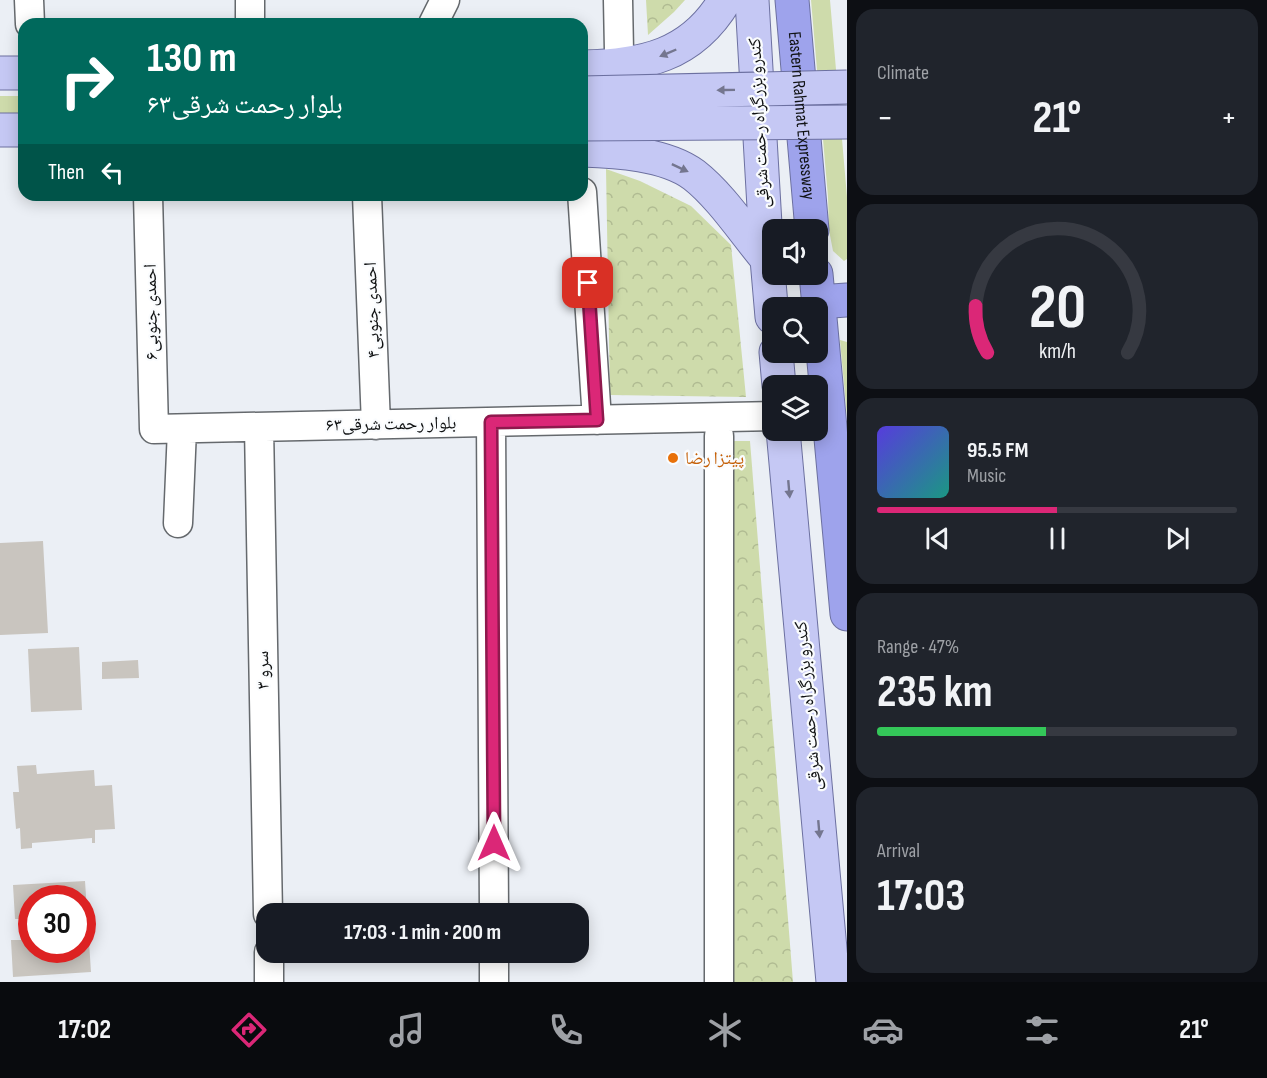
<!DOCTYPE html>
<meta charset="utf-8">
<style>
:root{--surface:#171b24;--page:#20242c;--text:#f1f3f6;--muted:#9ea1a6;--line:#363941;--accent:#db2777}
body{margin:0;font-family:"Sofia Sans Condensed","Noto Naskh Arabic",sans-serif;background:var(--page);color:var(--text);height:100vh;display:flex;flex-direction:column;font-size:22px;white-space:nowrap}
*{box-sizing:border-box;margin:0}
p{font-size:20px;color:var(--muted)}
.icon{flex:none;width:33px;height:33px;fill:none;stroke:currentColor;stroke-width:2;stroke-linecap:round;stroke-linejoin:round}
.map{position:relative;flex:1;overflow:hidden}
.sheet{display:flex;flex-direction:column;gap:9px;padding:9px;background:#0d0f14;width:420px}
.sheet>*{flex:none}
.banner{position:absolute;left:18px;top:18px;width:570px;height:183px;border-radius:18px;box-shadow:0 3px 15px #0003;background:#00695c;color:#fff;overflow:hidden}
.buttons{position:absolute;left:762px;top:219px;display:grid;gap:12px}
.buttons a{display:grid;place-items:center;width:66px;height:66px;border-radius:12px;background:var(--surface);box-shadow:0 3px 15px #0003;font-size:30px}
.speed{position:absolute;left:18px;top:885px;display:flex;gap:12px;font-size:30px;font-weight:700;text-align:center}
.speed>*{display:grid;place-content:center;width:78px;height:78px;border-radius:50%;background:var(--surface);box-shadow:0 3px 15px #0003;line-height:1}
.speed .limit{border:9px solid #d22;background:#fff;color:#111}
.pin{position:absolute;display:grid;place-items:center;width:51px;height:51px;color:#fff;margin:-26px;border-radius:12px;box-shadow:0 3px 9px #0006}
.me{position:absolute;width:66px;margin:-33px;rotate:0deg;stroke-linejoin:round;filter:drop-shadow(0 0 4px #0008)}
.turn{display:flex;align-items:center;gap:21px;height:126px;padding:0 30px;font-size:27px}
.turn .icon{width:78px;height:78px;stroke-width:2.5}
.turn b{display:block;font-size:42px;line-height:51px}
.then{display:flex;align-items:center;height:57px;padding:0 30px;background:#0003;gap:12px;font-size:22px}
.big{font-size:45px;font-weight:700;line-height:1.1}
.sheet .tile{flex:1;display:flex;flex-direction:column;justify-content:center;gap:9px;min-width:0;padding:0 21px;border-radius:18px;background:var(--page)}
.sheet .dial{align-items:center;gap:0}
.dial svg{height:156px;overflow:visible;fill:none;stroke:var(--line);stroke-width:7;stroke-linecap:round;text-anchor:middle}
.dial text{fill:var(--text);stroke:none}
.song{display:flex;align-items:center;gap:18px}
.cover{width:72px;height:72px;border-radius:9px;background:linear-gradient(135deg,hsl(250 70% 55%),hsl(170 70% 35%))}
.played{height:6px;border-radius:3px;background:linear-gradient(90deg,var(--accent) 50%,var(--line) 50%)}
.keys{display:flex;justify-content:space-around;direction:ltr}
.heat{display:flex;justify-content:space-between;align-items:center;font-size:33px;direction:ltr}
.charge{height:9px;border-radius:4px;background:linear-gradient(90deg,#34c759 47%,var(--line) 0)}
.trip{position:absolute;left:256px;top:903px;width:333px;height:60px;border-radius:18px;background:var(--surface);box-shadow:0 3px 15px #0003;font-weight:700;line-height:60px;text-align:center}
.dock{display:flex;height:96px;justify-content:space-around;align-items:center;background:#090b0e;color:var(--muted)}
.dock .icon{width:42px;height:42px}
.dock .on{color:var(--accent)}
.dock b{font-size:27px;color:var(--text)}
main{display:flex;flex:1;min-height:0}
.map>svg:first-child{display:block}
</style>
<main>
<div class="map">
<svg width="847" height="982" viewBox="0 0 847 982">
<defs>
<pattern id="park-crowns" width="20" height="18" patternUnits="userSpaceOnUse" patternTransform="scale(1.5)"><rect width="20" height="18" fill="#cedbab"/><path d="M2 6a3 3 0 1 1 6 0M12 15a3 3 0 1 1 6 0" fill="none" stroke="#b0bb92"/></pattern>
</defs>
<rect width="100%" height="100%" fill="#ebeff5"/>
<!-- green -->
<path fill="#cedbab" d="M 811,0 L 830,0 L 847,197 L 847,259 L 844,261 L 833,251 L 829,230 L 828,197 Z
M 0,96 L 24,96 L 24,115 L 0,116 Z
M 840,340 L 847,342 L 847,417 Z"/>
<!-- park -->
<path fill="url(#park-crowns)" d="M 646,0 L 685,0 L 674,12 L 648,35 Z
M 606,169 L 640,181 L 691,206 L 731,245 L 746,397 L 610,395 Z
M 724,441 L 750,441 L 793,982 L 732,982 Z"/>
<!-- building -->
<path fill="#c9c5bf" fill-rule="evenodd" d="M 43,541 L 48,633 L 0,635 L 0,543 Z
M 79,647 L 82,710 L 31,712 L 28,649 Z
M 138,660 L 139,678 L 102,679 L 102,662 Z
M 36,765 L 37,774 L 94,770 L 95,786 L 112,785 L 115,829 L 95,830 L 95,843 L 92,843 L 92,838 L 32,843 L 32,848 L 21,849 L 20,828 L 16,829 L 13,792 L 19,792 L 17,766 Z
M 85,881 L 91,972 L 13,977 L 11,940 L 23,940 L 22,919 L 15,919 L 13,885 ZM 32,898 L 82,898 L 82,950 L 32,950 Z"/>
<g fill="none" stroke-linecap="round" stroke-linejoin="round">
<defs>
<path id="minor" d="M 29,0 L 30,24
M 250,0 L 250,24
M 618,0 L 619,51
M 433,24 L 445,0
M 582,192 L 597,420
M 148,195 L 154,429 L 772,416
M 367,195 L 376,425
M 491,422 L 494,914
M 259,427 L 268,914
M 719,436 L 719,982
M 178,523 L 182,429
M 269,952 L 269,982
M 494,952 L 494,982"/>
<path id="major" d="M 752,0 L 767,259 L 772,317
M 582,67 C 643,66 692,56 725,0
M 0,73 L 24,73
M 0,130 L 24,130
M 582,150 C 616,151 666,154 694,175 C 721,196 745,233 767,259
M 776,352 L 779,386
M 783,430 L 833,982"/>
<g id="highway">
<path id="s1" d="M 792,0 L 812,230"/>
<path d="M 816,274 L 847,614"/>
<path d="M 818,302 L 847,300"/>
</g>
</defs>
<!-- minor casing -->
<use href="#minor" stroke="#65696d" stroke-width="31"/>
<!-- major casing -->
<use href="#major" stroke="#6c70a0" stroke-width="35"/>
<!-- highway casing -->
<use href="#highway" stroke="#6c70a0" stroke-width="35"/>
<!-- minor -->
<use href="#minor" stroke="#fff" stroke-width="28"/>
<!-- major -->
<use href="#major" stroke="#c5c8f4" stroke-width="33"/>
<!-- highway -->
<use href="#highway" stroke="#9ea3ec" stroke-width="33"/>
<defs>
<path id="major-bridge" d="M 582,93 L 847,87
M 582,124 L 847,122"/>
</defs>
<!-- major-bridge casing -->
<use href="#major-bridge" stroke="#6c70a0" stroke-width="35" stroke-linecap="butt"/>
<!-- major-bridge -->
<use href="#major-bridge" stroke="#c5c8f4" stroke-width="33"/>
</g>
<!-- one-way arrows -->
<defs><path id="oneway-solid" d="M-6-.8H1V-3.2L6.5 0L1 3.2V.8H-6Z" transform="scale(1.5)"/></defs>
<g fill="#74768f">
<use href="#oneway-solid" transform="translate(668 53) rotate(157)"/>
<use href="#oneway-solid" transform="translate(726 90) rotate(179)"/>
<use href="#oneway-solid" transform="translate(680 168) rotate(25)"/>
<use href="#oneway-solid" transform="translate(789 489) rotate(85)"/>
<use href="#oneway-solid" transform="translate(819 829) rotate(85)"/>
</g>
<g fill="none" stroke-linecap="round" stroke-linejoin="round">
<defs>
<path id="route" d="M 494,843 L 491,422 L 597,420 L 588,283"/>
</defs>
<!-- route casing -->
<use href="#route" stroke="#8e194d" stroke-width="15"/>
<!-- route -->
<use href="#route" stroke="#db2777" stroke-width="10"/>
</g>
<!-- markers -->
<circle fill="#e8710a" stroke="#fafcfe" stroke-width="2" cx="673" cy="458" r="6"/>
<g text-anchor="middle" dominant-baseline="central" stroke-width="4.5" stroke-linejoin="round" paint-order="stroke">
<!-- street labels -->
<g font-size="18" fill="#101213" stroke="#fafcfe">
<text stroke="none"><textPath href="#s1" startOffset="116">Eastern Rahmat Expressway</textPath></text>
<text transform="translate(759 123) rotate(-93)">کندرو بزرگراه رحمت شرقی</text>
<text transform="translate(372 310) rotate(-92)">احمدی جنوبی۴</text>
<text transform="translate(151 312) rotate(-91)">احمدی جنوبی۶</text>
<text transform="translate(391 424) rotate(-1)">بلوار رحمت شرقی۶۳</text>
<text transform="translate(263 670) rotate(-91)">سرو ۳</text>
<text transform="translate(808 706) rotate(-95)">کندرو بزرگراه رحمت شرقی</text>
</g>
<!-- food labels -->
<g font-size="18" fill="#c56008" stroke="#fafcfe" text-anchor="start">
<text x="685" y="458">پیتزا رضا</text>
</g>
</g>
</svg>
<div class="buttons">
<a><svg class="icon" aria-label="sound" viewBox="0 0 24 24"><path d="M4 9h4l5-4v14l-5-4H4zM17 9q2 3 0 6"/></svg></a>
<a><svg class="icon" aria-label="search" viewBox="0 0 24 24"><circle cx="10" cy="10" r="6"/><path d="M15 15l6 6"/></svg></a>
<a><svg class="icon" aria-label="layers" viewBox="0 0 24 24"><path d="M12 4l9 5-9 5-9-5zM3 14l9 5 9-5"/></svg></a>
</div>
<div class="speed"><div class="limit">30</div></div>
<div class="pin" style="left:588px;top:283px;background:#d93025"><svg class="icon" aria-label="arrive" viewBox="0 0 24 24"><path d="M6 21V4h12l-3 4 3 4H6"/></svg></div>
<svg class="me" style="left:494px;top:843px" viewBox="-20 -20 40 40"><path d="M0-17L14 15 0 8-14 15z" fill="#db2777" stroke="#fff" stroke-width="4"/></svg>
<div class="trip">17:03 · 1 min · 200 m</div>
<div class="banner">
<div class="turn"><svg class="icon" aria-label="right" viewBox="0 0 24 24"><path d="M7 20v-9h11M14 6l5 5-5 5"/></svg><div><b>130 m</b>بلوار رحمت شرقی۶۳</div></div>
<div class="then">Then<svg class="icon" aria-label="left" viewBox="0 0 24 24"><path d="M17 20v-9H6M10 6l-5 5 5 5"/></svg></div>
</div>
</div>
<section class="sheet">
<div class="tile"><p>Climate</p>
<div class="heat"><a>−</a><b class="big">21°</b><a>+</a></div>
</div>
<div class="tile dial"><svg viewBox="0 0 100 80">
<path d="M14 69A42 42 0 1 1 86 69"/>
<path d="M14 69A42 42 0 0 1 8 45" stroke="#db2777"/>
<text x="50" y="56" font-size="32" font-weight="700">20</text>
<text x="50" y="72" font-size="11">km/h</text>
</svg></div>
<div class="tile">
<div class="song"><i class="cover"></i><div><b>95.5 FM</b><p>Music</p></div></div>
<div class="played"></div>
<div class="keys"><svg class="icon" aria-label="previous" viewBox="0 0 24 24"><path d="M18 5L8 12l10 7zM5 5v14"/></svg><svg class="icon" aria-label="pause" viewBox="0 0 24 24"><path d="M8 5v14M16 5v14"/></svg><svg class="icon" aria-label="next" viewBox="0 0 24 24"><path d="M6 5l10 7-10 7zM19 5v14"/></svg></div>
</div>
<div class="tile"><p>Range · 47%</p><b class="big">235 km</b><div class="charge"></div></div>
<div class="tile"><p>Arrival</p><b class="big">17:03</b></div>
</section>
</main>
<nav class="dock">
<b>17:02</b>
<svg class="icon on" aria-label="directions" viewBox="0 0 24 24"><path d="M12 3l9 9-9 9-9-9zM9 14v-3h6M13 9l2 2-2 2"/></svg>
<svg class="icon" aria-label="music" viewBox="0 0 24 24"><path d="M9 18V5l10-2v13"/><circle cx="6" cy="18" r="3"/><circle cx="16" cy="16" r="3"/></svg>
<svg class="icon" aria-label="phone" viewBox="0 0 24 24"><path d="M5 4h4l2 5-3 2q2 4 5 5l2-3 5 2v4C11 20 4 13 5 4z"/></svg>
<svg class="icon" aria-label="climate" viewBox="0 0 24 24"><path d="M12 3v18M4 7l16 10M4 17L20 7"/></svg>
<svg class="icon" aria-label="car" viewBox="0 0 24 24"><path d="M5 17H2v-5l4-1 3-4h7l3 4 3 1v5h-3M9 17h6M6 11h13"/><circle cx="7" cy="17" r="2"/><circle cx="17" cy="17" r="2"/></svg>
<svg class="icon" aria-label="filters" viewBox="0 0 24 24"><path d="M4 7h16M4 17h16"/><circle cx="9" cy="7" r="2"/><circle cx="15" cy="17" r="2"/></svg>
<b>21°</b>
</nav>
